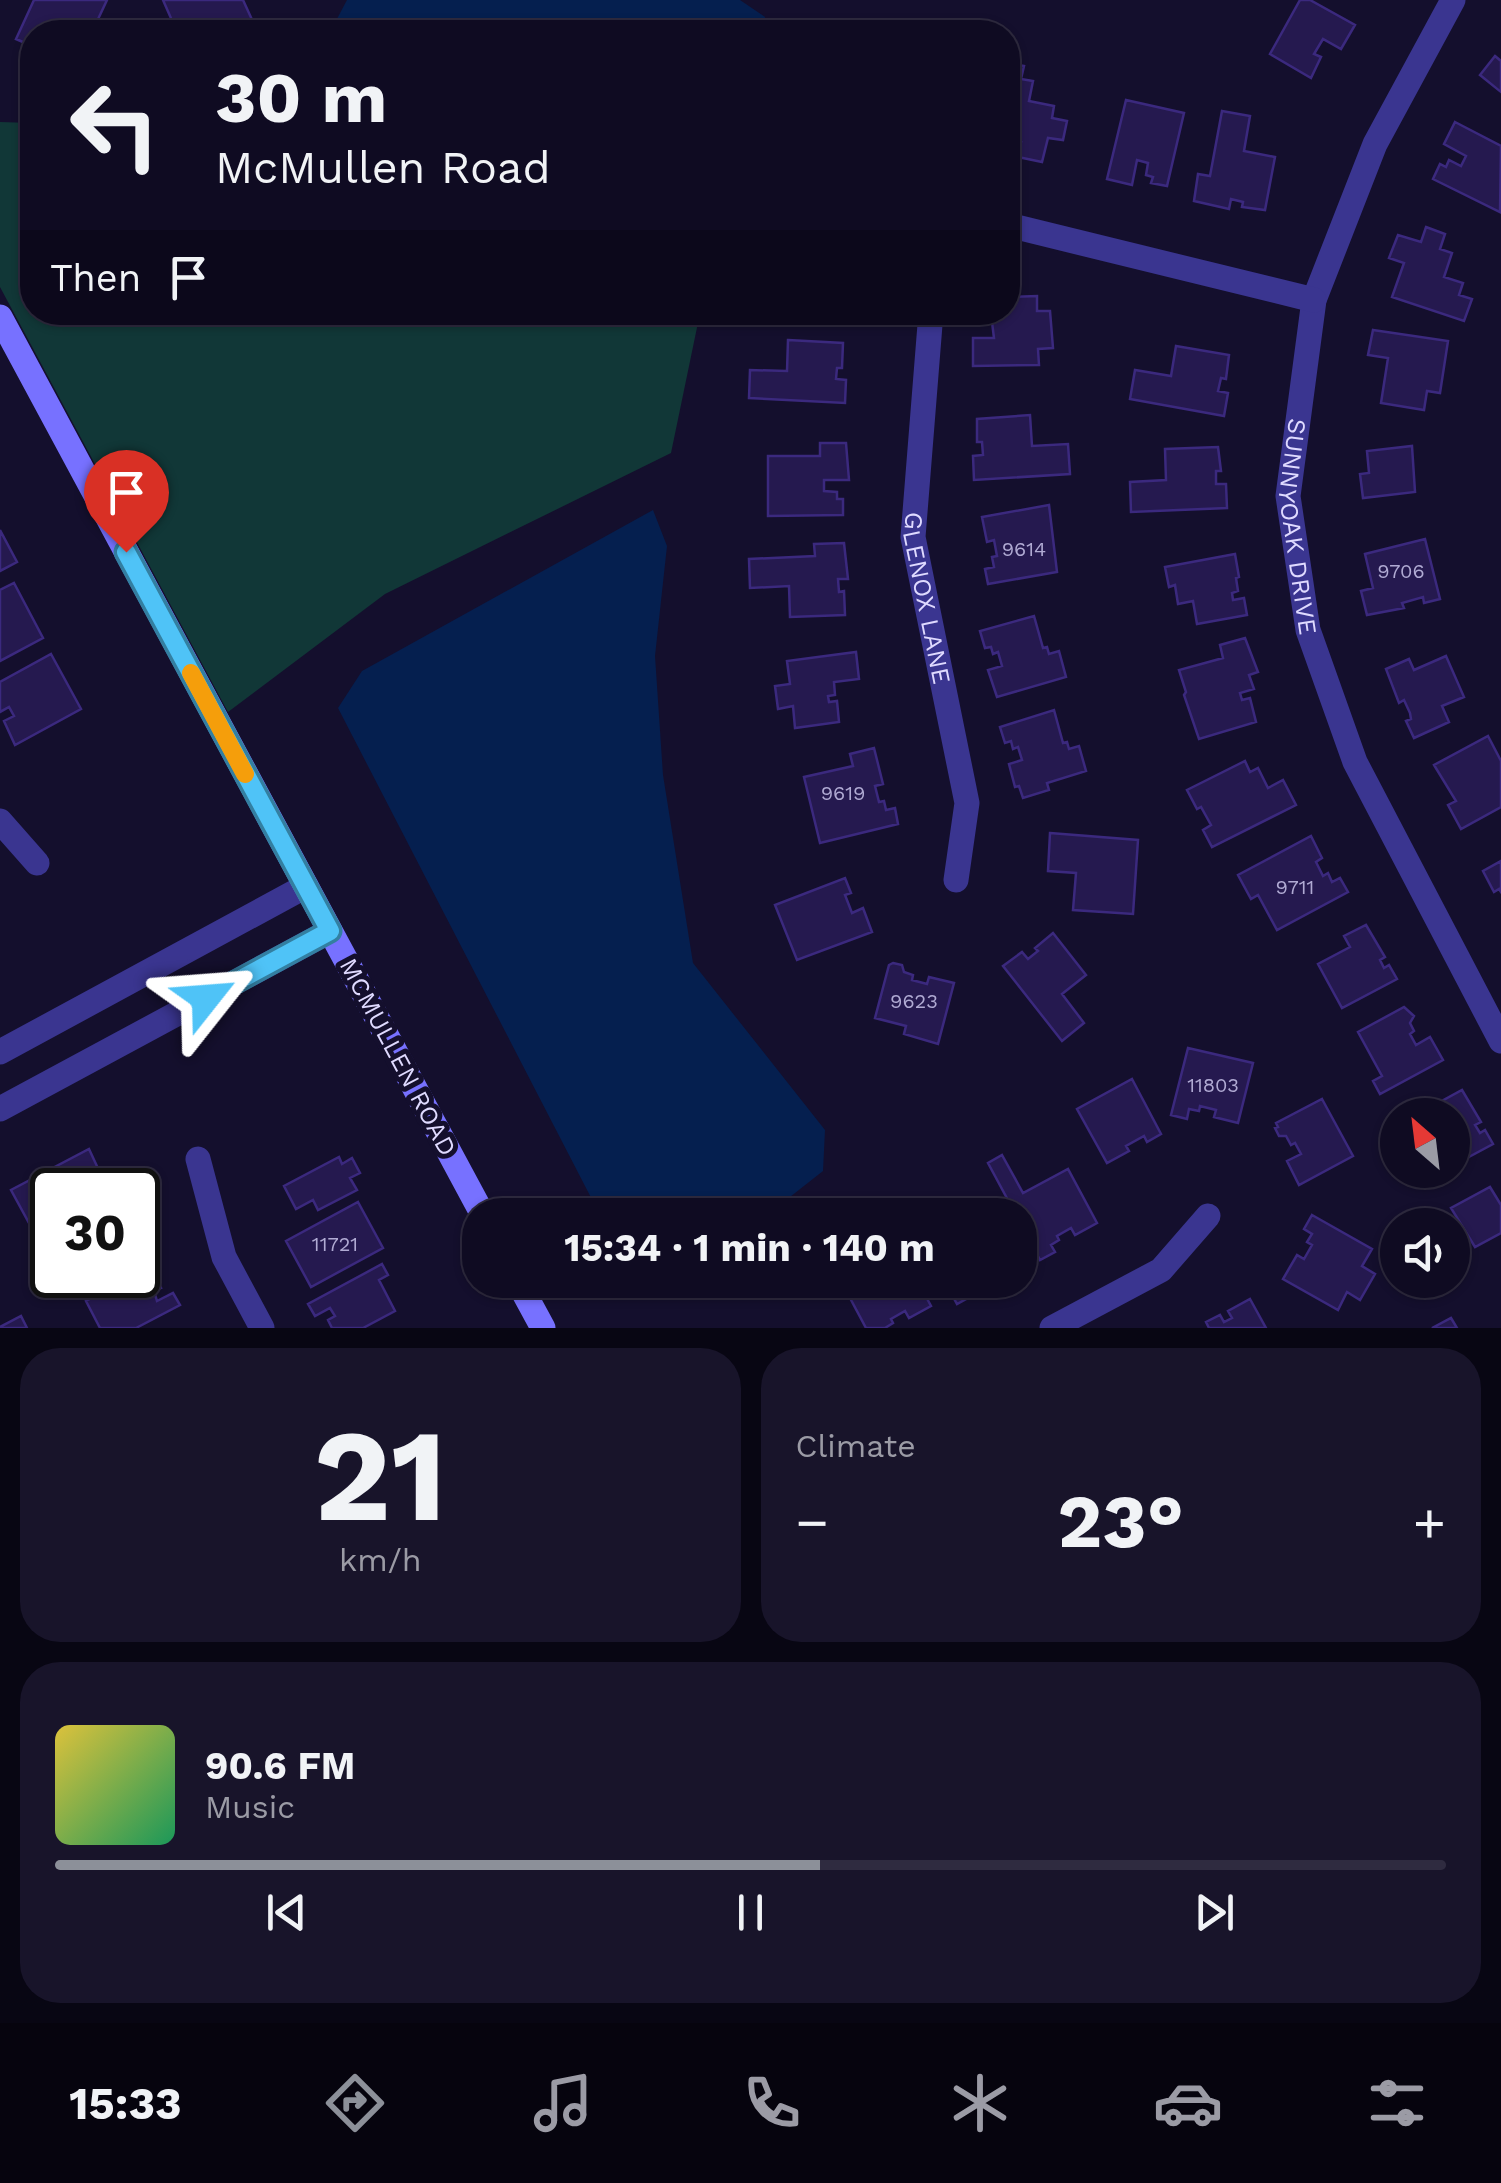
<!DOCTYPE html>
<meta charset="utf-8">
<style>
:root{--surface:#0f0b22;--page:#18142a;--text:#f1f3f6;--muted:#9b9ba5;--line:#2f2b40;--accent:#8c9099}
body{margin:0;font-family:"Work Sans",sans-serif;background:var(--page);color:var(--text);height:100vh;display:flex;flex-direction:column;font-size:38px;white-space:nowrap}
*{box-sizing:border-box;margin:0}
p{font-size:32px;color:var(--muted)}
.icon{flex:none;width:55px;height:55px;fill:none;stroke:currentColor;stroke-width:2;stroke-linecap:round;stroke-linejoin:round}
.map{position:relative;height:1328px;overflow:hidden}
.panel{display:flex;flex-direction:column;gap:20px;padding:20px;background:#080613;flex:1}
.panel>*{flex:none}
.banner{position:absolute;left:20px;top:20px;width:1000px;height:305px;border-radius:40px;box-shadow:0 2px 8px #0004,0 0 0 2px var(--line);background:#0f0b22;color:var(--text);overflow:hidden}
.needle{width:65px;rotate:332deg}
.fabs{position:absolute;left:1380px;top:1098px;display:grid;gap:20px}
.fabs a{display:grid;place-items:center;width:90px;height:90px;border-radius:50%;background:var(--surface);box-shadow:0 2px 8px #0004,0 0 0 2px var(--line);font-size:50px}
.speed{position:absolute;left:30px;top:1168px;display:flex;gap:20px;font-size:50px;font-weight:700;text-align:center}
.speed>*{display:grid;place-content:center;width:130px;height:130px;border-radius:50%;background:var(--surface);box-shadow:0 2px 8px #0004,0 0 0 2px var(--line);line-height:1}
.speed .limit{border:5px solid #111;border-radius:15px;background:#fff;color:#111}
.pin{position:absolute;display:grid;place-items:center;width:85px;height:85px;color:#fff;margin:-102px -42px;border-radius:50% 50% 50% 0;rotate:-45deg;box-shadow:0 0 10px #0007}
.pin .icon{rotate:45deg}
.me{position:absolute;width:110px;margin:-55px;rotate:62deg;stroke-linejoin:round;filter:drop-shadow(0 0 8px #0008)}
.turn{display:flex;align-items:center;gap:35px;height:210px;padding:0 30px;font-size:45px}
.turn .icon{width:130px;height:130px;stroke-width:2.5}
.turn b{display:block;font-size:70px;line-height:85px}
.then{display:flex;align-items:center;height:95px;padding:0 30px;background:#0003;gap:20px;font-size:38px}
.big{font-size:75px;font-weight:700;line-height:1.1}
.panel .tile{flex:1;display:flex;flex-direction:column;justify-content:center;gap:15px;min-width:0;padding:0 35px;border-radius:40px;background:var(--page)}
.panel .dial{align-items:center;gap:0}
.dial b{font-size:130px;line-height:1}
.song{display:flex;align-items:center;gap:30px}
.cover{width:120px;height:120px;border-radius:15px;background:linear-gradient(135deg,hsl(50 70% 55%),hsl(150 70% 35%))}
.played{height:10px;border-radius:5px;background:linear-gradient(90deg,var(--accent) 55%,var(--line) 55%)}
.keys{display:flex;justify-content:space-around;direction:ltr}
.heat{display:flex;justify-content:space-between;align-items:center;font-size:55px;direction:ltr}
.panel .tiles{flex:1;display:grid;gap:20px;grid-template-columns:1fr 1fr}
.tile:last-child{grid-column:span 2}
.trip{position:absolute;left:462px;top:1198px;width:575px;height:100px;border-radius:40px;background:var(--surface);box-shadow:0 2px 8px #0004,0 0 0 2px var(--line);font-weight:700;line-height:100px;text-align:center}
.tab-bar{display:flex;height:160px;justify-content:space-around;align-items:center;background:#06040e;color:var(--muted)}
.tab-bar .icon{width:70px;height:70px}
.tab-bar .on{color:var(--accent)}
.tab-bar b{font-size:45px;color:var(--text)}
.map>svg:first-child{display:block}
</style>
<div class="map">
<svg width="1501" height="1328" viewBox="0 0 1501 1328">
<rect width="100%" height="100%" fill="#140f2d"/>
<!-- green -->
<path fill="#113737" d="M 0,122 L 32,123 L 32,312 L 700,313 L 671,453 L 385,594 L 228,712 L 0,287 Z"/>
<!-- water -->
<path fill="#051f4f" d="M 347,0 L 740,0 L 765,17 L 762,32 L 330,32 Z
M 653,510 L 667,546 L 655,656 L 663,775 L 693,963 L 825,1130 L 823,1171 L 767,1215 L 600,1215 L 338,708 L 362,671 Z"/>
<!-- building -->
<path fill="#25194f" stroke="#3b297e" stroke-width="2.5" d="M 34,0 L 107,0 L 92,32 L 32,32 L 32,46 L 16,39 Z
M 163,0 L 243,0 L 254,24 L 235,32 L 177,32 Z
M 1300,0 L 1310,0 L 1355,25 L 1341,49 L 1323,39 L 1314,54 L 1321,57 L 1311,78 L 1270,54 Z
M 1495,56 L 1501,61 L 1501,92 L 1480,75 Z
M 1008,63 L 1024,66 L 1021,79 L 1033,81 L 1029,101 L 1054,106 L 1052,118 L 1067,121 L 1063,140 L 1048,138 L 1042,162 L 1018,157 L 1021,142 L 1014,141 L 1012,150 L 1008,149 Z
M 1126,100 L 1184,113 L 1167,186 L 1151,183 L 1153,177 L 1146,175 L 1148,163 L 1137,160 L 1132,185 L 1107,179 Z
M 1222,111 L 1250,116 L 1244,151 L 1275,157 L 1265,210 L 1242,207 L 1243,202 L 1231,199 L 1229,209 L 1194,201 L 1198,174 L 1210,176 Z
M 1455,122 L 1501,146 L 1500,212 L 1433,179 L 1440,164 L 1446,167 L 1449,160 L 1461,166 L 1466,156 L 1444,144 Z
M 1426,227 L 1445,234 L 1440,249 L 1452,253 L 1444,277 L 1463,283 L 1459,295 L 1472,299 L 1464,321 L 1392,297 L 1404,263 L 1389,258 L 1398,235 L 1421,242 Z
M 1037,296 L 1037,311 L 1050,311 L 1053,348 L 1038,349 L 1039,365 L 973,366 L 973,338 L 994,338 L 991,314 L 1008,312 L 1008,297 Z
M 1373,330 L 1448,341 L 1440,393 L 1427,391 L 1424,410 L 1381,403 L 1388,358 L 1368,355 Z
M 788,340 L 843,343 L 842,368 L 837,368 L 836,379 L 846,380 L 845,403 L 749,398 L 750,370 L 787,371 Z
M 1176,346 L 1229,355 L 1226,379 L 1221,378 L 1218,391 L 1228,393 L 1224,416 L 1130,399 L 1135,370 L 1171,376 Z
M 1030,415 L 1032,446 L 1068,444 L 1070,474 L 974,480 L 973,456 L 983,455 L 982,442 L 977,442 L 977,419 Z
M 820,443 L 846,443 L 849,480 L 824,480 L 824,491 L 837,492 L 837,499 L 843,499 L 843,515 L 768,516 L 768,456 L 820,456 Z
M 1412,446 L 1415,492 L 1363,498 L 1360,474 L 1369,473 L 1367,451 Z
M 1218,447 L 1221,471 L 1216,471 L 1216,484 L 1226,484 L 1227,508 L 1131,512 L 1130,482 L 1166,480 L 1165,449 Z
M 1049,505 L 1057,572 L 988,584 L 985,569 L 994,567 L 992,557 L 997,556 L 994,540 L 987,542 L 982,517 Z
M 0,530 L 17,562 L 0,571 Z
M 1425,539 L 1440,599 L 1424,603 L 1423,597 L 1402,603 L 1404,608 L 1367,615 L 1361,591 L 1373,588 L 1365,554 Z
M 844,543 L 848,579 L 838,579 L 839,592 L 844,591 L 845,615 L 790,617 L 789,586 L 750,588 L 749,559 L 815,556 L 814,544 Z
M 1235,554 L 1239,577 L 1236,578 L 1238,591 L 1232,593 L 1233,600 L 1244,598 L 1247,615 L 1197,624 L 1193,601 L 1178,604 L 1175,585 L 1169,587 L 1165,567 Z
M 14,583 L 43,638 L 0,661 L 0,590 Z
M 1034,616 L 1043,648 L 1047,647 L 1049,654 L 1059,651 L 1066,677 L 997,697 L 988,670 L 1002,666 L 998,652 L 993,654 L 991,647 L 985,648 L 980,631 Z
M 1245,638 L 1258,672 L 1249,675 L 1254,689 L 1240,693 L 1242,700 L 1250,698 L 1256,722 L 1199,739 L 1184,695 L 1186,692 L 1179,670 L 1223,658 L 1220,645 Z
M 856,652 L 859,679 L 834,682 L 835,695 L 828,696 L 829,702 L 837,701 L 839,722 L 795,728 L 793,706 L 778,709 L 775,686 L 790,684 L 787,661 Z
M 51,654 L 81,709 L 15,745 L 4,721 L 14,716 L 9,707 L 0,712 L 0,682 Z
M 1446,656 L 1464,697 L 1442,706 L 1449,722 L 1414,738 L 1406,721 L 1411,719 L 1410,713 L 1404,700 L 1399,703 L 1386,669 L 1409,659 L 1414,670 Z
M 1054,710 L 1063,743 L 1067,742 L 1069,749 L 1079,746 L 1086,771 L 1047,783 L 1049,790 L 1023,798 L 1019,786 L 1015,787 L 1009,764 L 1022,760 L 1018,747 L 1013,749 L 1011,741 L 1005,743 L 1000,727 Z
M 1488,736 L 1501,761 L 1501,807 L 1461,829 L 1448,805 L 1456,801 L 1434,765 Z
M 874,748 L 883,784 L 875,786 L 879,802 L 884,801 L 886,810 L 895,808 L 898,824 L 820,843 L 804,777 L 853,766 L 850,754 Z
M 1245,761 L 1250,772 L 1258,768 L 1268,788 L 1283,780 L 1296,805 L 1212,847 L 1203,830 L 1211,825 L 1201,807 L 1197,809 L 1187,790 Z
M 1050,833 L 1138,840 L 1133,914 L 1073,910 L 1076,873 L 1048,871 Z
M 1311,836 L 1322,858 L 1316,862 L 1323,876 L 1328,873 L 1332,882 L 1340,878 L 1348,892 L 1277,930 L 1258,895 L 1251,899 L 1238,875 Z
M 1501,861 L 1501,892 L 1499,889 L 1494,892 L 1483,871 Z
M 845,878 L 851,893 L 845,895 L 852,913 L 863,908 L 872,932 L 797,960 L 775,905 Z
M 1366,925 L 1385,957 L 1380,960 L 1384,968 L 1389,965 L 1397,979 L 1342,1008 L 1318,964 L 1350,947 L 1344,936 Z
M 1053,933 L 1086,975 L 1062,994 L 1084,1023 L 1062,1041 L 1003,966 L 1022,952 L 1028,959 L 1038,951 L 1035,948 Z
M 893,963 L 902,965 L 904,972 L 913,975 L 912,980 L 927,984 L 929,977 L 954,983 L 938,1044 L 904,1034 L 906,1026 L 875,1018 L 889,965 Z
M 1404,1007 L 1414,1016 L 1410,1023 L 1414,1031 L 1410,1034 L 1416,1045 L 1430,1037 L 1443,1060 L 1380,1094 L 1373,1081 L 1382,1076 L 1358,1032 Z
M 1188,1048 L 1253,1063 L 1238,1123 L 1214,1117 L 1216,1110 L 1200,1106 L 1199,1111 L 1189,1109 L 1187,1119 L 1171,1115 Z
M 1132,1079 L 1161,1134 L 1147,1142 L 1144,1136 L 1126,1146 L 1129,1151 L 1107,1163 L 1077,1109 Z
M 1462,1090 L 1481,1122 L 1475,1125 L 1480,1133 L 1485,1130 L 1493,1144 L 1452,1166 L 1452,1115 L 1442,1115 L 1446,1113 L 1440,1102 Z
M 1322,1099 L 1353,1156 L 1299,1185 L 1287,1161 L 1301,1154 L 1295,1143 L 1291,1145 L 1286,1136 L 1279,1136 L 1275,1128 L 1278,1127 L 1276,1123 Z
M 89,1149 L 108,1190 L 52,1190 L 52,1225 L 35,1234 L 11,1190 Z
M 1002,1155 L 1023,1193 L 1068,1169 L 1097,1223 L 1075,1235 L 1071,1228 L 1057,1236 L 1059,1240 L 1051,1245 L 1055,1252 L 1040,1260 L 1020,1222 L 1020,1215 L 1016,1215 L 988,1163 Z
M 339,1157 L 342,1164 L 352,1158 L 360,1173 L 350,1178 L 357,1190 L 318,1210 L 313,1200 L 296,1209 L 284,1186 Z
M 1422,1170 L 1445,1170 L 1427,1180 Z
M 1490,1187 L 1501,1205 L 1501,1233 L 1475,1247 L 1451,1208 Z
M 358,1202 L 383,1248 L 311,1287 L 286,1241 Z
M 1312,1215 L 1372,1249 L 1362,1266 L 1375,1274 L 1360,1300 L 1347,1292 L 1338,1310 L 1283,1279 L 1297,1255 L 1304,1259 L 1312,1245 L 1307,1242 L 1312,1234 L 1304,1229 Z
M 138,1231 L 150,1255 L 138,1261 Z
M 382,1264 L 388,1275 L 379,1280 L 395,1311 L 363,1328 L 332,1328 L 328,1320 L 335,1316 L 330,1308 L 315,1316 L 308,1304 Z
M 150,1267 L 161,1288 L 154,1291 L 157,1301 L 173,1293 L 180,1305 L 136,1328 L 100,1328 L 86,1301 Z
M 65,1275 L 112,1275 L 75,1295 Z
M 847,1280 L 917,1280 L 931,1306 L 909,1318 L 905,1311 L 891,1319 L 893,1323 L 885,1328 L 866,1328 L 842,1283 Z
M 944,1280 L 973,1280 L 979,1292 L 957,1304 Z
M 1250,1299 L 1266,1328 L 1209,1328 L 1206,1322 L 1220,1315 L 1224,1322 L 1232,1318 L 1228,1311 Z
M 21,1316 L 27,1328 L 0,1328 L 0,1327 Z
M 1451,1318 L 1457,1328 L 1432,1328 Z"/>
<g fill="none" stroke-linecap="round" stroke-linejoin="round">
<!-- street -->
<g stroke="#3a3590" stroke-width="25">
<path id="s1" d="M 1453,0 L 1375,144 L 1314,300 L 1288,496 L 1308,630 L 1355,762 L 1501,1041"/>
<path d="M 1008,225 L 1314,300"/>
<path id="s2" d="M 931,312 L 913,537 L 967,803 L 956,880"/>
<path d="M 0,821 L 37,863"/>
<path d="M 0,1052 L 306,886"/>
<path d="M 0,1109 L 330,931"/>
<path d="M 198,1159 L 224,1257 L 262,1328"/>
<path d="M 1052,1328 L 1161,1270 L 1208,1216"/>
</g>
<!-- secondary -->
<path stroke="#7771ff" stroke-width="25" d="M 0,317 L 483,1215
M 517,1280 L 543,1328"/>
</g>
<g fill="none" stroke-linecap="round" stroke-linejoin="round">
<defs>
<path id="route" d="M 126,552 L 330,931 L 206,998"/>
</defs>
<!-- route casing -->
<use href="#route" stroke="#337fa1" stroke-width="25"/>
<!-- route -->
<use href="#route" stroke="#4fc3f7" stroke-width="18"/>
<!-- slow -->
<path stroke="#f59e0b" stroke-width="18" d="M 191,673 L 245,774"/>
</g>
<g text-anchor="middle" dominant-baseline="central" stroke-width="10" stroke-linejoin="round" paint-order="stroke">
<!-- number labels -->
<g font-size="20" fill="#b0aad3">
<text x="1024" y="549">9614</text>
<text x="1401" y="571">9706</text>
<text x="843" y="793">9619</text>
<text x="1295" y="887">9711</text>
<text x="914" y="1001">9623</text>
<text x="1213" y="1085">11803</text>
<text x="335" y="1244">11721</text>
</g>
<!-- street labels -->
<g font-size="25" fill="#dfdaff" stroke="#140f2d">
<text stroke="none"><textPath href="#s1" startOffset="560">SUNNYOAK DRIVE</textPath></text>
<text stroke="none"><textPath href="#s2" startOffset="288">GLENOX LANE</textPath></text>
<text transform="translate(398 1057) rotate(62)">MCMULLEN ROAD</text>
</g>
</g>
</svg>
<div class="fabs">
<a><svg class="needle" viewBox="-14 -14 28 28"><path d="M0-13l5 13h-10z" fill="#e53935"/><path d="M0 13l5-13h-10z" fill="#9b9ba5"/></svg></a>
<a><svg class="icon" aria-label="sound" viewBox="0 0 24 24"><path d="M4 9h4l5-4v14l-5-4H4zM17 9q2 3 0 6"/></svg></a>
</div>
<div class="speed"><div class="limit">30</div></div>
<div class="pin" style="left:126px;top:552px;background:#d93025"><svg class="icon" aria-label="arrive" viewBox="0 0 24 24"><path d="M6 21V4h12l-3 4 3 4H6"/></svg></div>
<svg class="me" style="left:206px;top:998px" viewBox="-20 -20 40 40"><path d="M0-17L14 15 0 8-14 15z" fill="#4fc3f7" stroke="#fff" stroke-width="4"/></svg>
<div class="trip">15:34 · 1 min · 140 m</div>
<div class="banner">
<div class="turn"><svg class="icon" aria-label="left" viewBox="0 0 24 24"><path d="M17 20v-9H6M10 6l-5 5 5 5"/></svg><div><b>30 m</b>McMullen Road</div></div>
<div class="then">Then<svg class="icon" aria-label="arrive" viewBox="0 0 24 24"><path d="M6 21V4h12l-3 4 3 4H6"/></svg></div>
</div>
</div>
<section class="panel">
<div class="tiles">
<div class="tile dial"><b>21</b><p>km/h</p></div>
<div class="tile"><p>Climate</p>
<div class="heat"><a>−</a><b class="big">23°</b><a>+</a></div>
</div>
<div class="tile">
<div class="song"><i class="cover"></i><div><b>90.6 FM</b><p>Music</p></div></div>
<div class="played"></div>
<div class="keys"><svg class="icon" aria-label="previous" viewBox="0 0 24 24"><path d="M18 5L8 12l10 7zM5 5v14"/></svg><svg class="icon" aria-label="pause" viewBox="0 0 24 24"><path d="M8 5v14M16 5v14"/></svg><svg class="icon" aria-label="next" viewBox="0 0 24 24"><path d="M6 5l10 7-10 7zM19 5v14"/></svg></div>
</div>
</div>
</section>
<nav class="tab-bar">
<b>15:33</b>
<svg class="icon on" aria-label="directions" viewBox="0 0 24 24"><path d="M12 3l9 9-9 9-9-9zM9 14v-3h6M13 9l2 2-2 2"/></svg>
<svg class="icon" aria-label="music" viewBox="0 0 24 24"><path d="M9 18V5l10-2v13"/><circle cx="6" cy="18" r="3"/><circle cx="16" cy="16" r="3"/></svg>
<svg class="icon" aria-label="phone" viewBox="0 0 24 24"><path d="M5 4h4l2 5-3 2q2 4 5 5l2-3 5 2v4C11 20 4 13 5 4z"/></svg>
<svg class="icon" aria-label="climate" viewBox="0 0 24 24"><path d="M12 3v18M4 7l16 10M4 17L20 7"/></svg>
<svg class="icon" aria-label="car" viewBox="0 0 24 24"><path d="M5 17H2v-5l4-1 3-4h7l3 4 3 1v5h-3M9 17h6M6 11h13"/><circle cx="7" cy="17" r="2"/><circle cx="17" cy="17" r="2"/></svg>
<svg class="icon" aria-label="filters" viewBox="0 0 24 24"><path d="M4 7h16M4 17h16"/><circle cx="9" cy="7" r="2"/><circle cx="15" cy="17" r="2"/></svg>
</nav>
